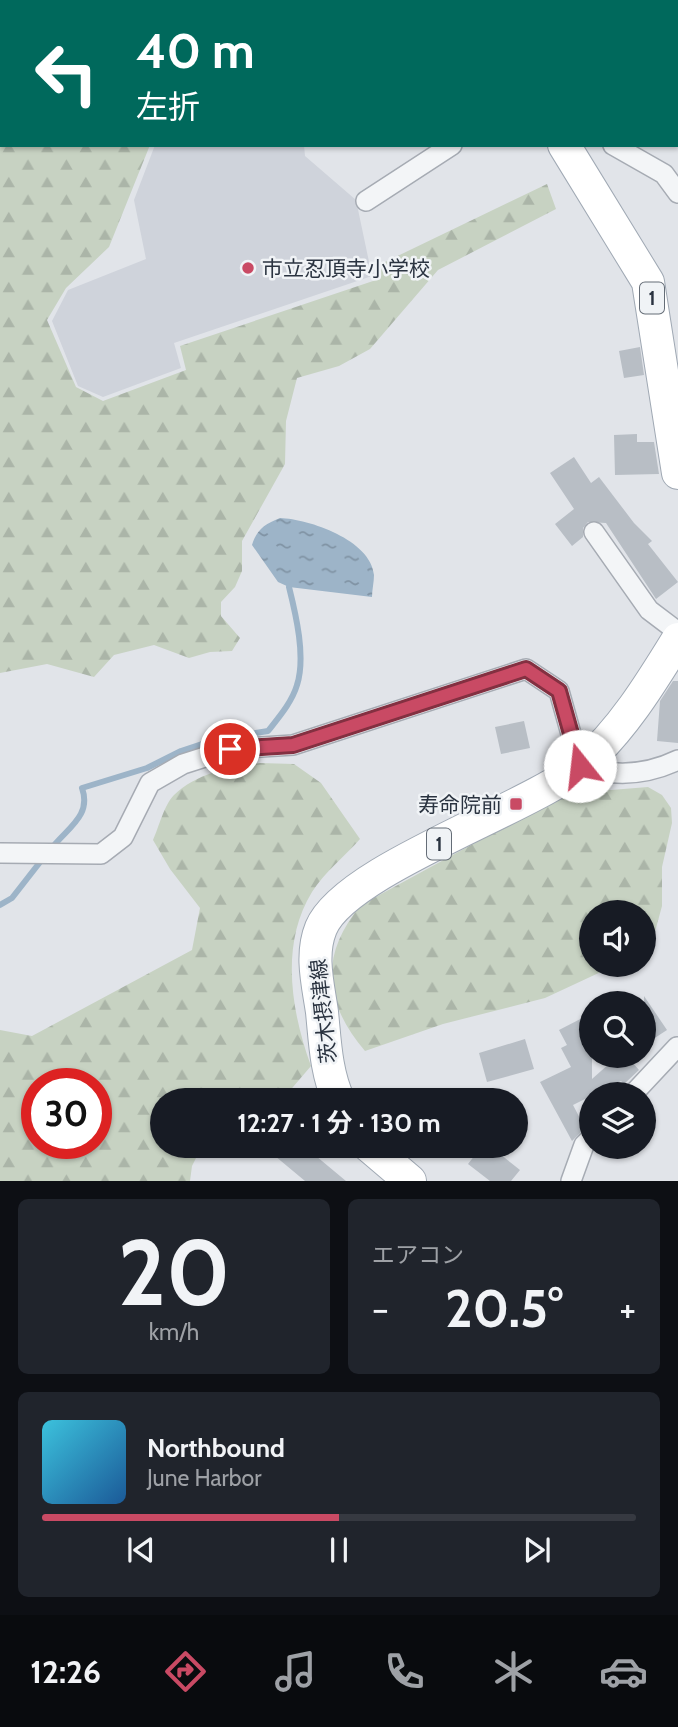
<!DOCTYPE html>
<html lang="ja">
<meta charset="utf-8">
<style>
:root{--surface:#171b24;--page:#20242c;--text:#f1f3f6;--muted:#9ea1a6;--line:#363941;--accent:#c94a64}
body{margin:0;font-family:Cabin,"Noto Sans JP",sans-serif;background:var(--page);color:var(--text);height:100vh;display:flex;flex-direction:column;font-size:26px;white-space:nowrap}
*{box-sizing:border-box;margin:0}
p{font-size:23px;color:var(--muted)}
.icon{flex:none;width:38px;height:38px;fill:none;stroke:currentColor;stroke-width:2;stroke-linecap:round;stroke-linejoin:round}
.map{position:relative;height:1181px;overflow:hidden}
.sheet{display:flex;flex-direction:column;gap:18px;padding:18px;background:#0d0f14;flex:1}
.sheet>*{flex:none}
.banner{position:absolute;left:0px;top:0px;width:679px;height:147px;box-shadow:0 2px 5px #0004;background:#00695c;color:#fff;overflow:hidden}
.buttons{position:absolute;left:579px;top:900px;display:grid;gap:14px}
.buttons a{display:grid;place-items:center;width:77px;height:77px;border-radius:50%;background:var(--surface);box-shadow:0 2px 5px #0004;font-size:35px}
.speed{position:absolute;left:21px;top:1068px;display:flex;gap:14px;font-size:35px;font-weight:700;text-align:center}
.speed>*{display:grid;place-content:center;width:91px;height:91px;border-radius:50%;background:var(--surface);box-shadow:0 2px 5px #0004;line-height:1}
.speed .limit{border:10px solid #d22;background:#fff;color:#111}
.pin{position:absolute;display:grid;place-items:center;width:60px;height:60px;color:#fff;margin:-30px;border:4px solid #fff;border-radius:50%;box-shadow:0 2px 7px #0007}
.me{position:absolute;width:77px;margin:-38px;rotate:344deg;stroke-linejoin:round;filter:drop-shadow(0 0 5px #0008)}
.turn{display:flex;align-items:center;gap:24px;height:147px;padding:0 21px;font-size:32px}
.turn .icon{width:91px;height:91px;stroke-width:2.5}
.turn b{display:block;font-size:49px;line-height:60px}
.big{font-size:52px;font-weight:700;line-height:1.1}
.sheet .tile{flex:1;display:flex;flex-direction:column;justify-content:center;gap:10px;min-width:0;padding:0 24px;border-radius:10px;background:var(--page)}
.sheet .dial{align-items:center;gap:0}
.dial b{font-size:91px;line-height:1}
.song{display:flex;align-items:center;gap:21px}
.cover{width:84px;height:84px;border-radius:10px;background:linear-gradient(135deg,hsl(190 70% 55%),hsl(210 70% 35%))}
.played{height:7px;border-radius:4px;background:linear-gradient(90deg,var(--accent) 50%,var(--line) 50%)}
.keys{display:flex;justify-content:space-around;direction:ltr}
.heat{display:flex;justify-content:space-between;align-items:center;font-size:38px;direction:ltr}
.sheet .tiles{flex:1;display:grid;gap:18px;grid-template-columns:1fr 1fr}
.tile:last-child{grid-column:span 2}
.trip{position:absolute;left:150px;top:1088px;width:378px;height:70px;border-radius:35px;background:var(--surface);box-shadow:0 2px 5px #0004;font-weight:700;line-height:70px;text-align:center}
.tabs{display:flex;height:112px;justify-content:space-around;align-items:center;background:#090b0e;color:var(--muted)}
.tabs .icon{width:49px;height:49px}
.tabs .active{color:var(--accent)}
.tabs b{font-size:32px;color:var(--text)}
.map>svg:first-child{display:block}
</style>
<div class="map">
<svg width="678" height="1181" viewBox="0 0 678 1181">
<defs>
<pattern id="forest-firs" width="22" height="20" patternUnits="userSpaceOnUse" patternTransform="scale(1.75)"><rect width="22" height="20" fill="#c7d2c2"/><path d="M5 1l3.5 6h-7zM16 11l3.5 6h-7z" fill="#abb5a8"/></pattern>
<pattern id="water-ripples" width="26" height="14" patternUnits="userSpaceOnUse" patternTransform="scale(1.75)"><rect width="26" height="14" fill="#9db4c8"/><path d="M2 4q2-2 4 0t4 0M15 11q2-2 4 0t4 0" fill="none" stroke="#8093a4"/></pattern>
</defs>
<rect width="100%" height="100%" fill="#e1e4e9"/>
<!-- built -->
<path fill="#cfd3db" d="M 155,145 L 304,145 L 305,156 L 356,200 L 372,276 L 174,343 L 181,368 L 103,397 L 78,386 L 52,321 L 68,290 L 146,259 L 134,200 Z"/>
<!-- forest -->
<path fill="url(#forest-firs)" fill-rule="evenodd" d="M 0,0 L 115,2 L 2,2 L 2,145 L 150,145 L 109,247 L 66,288 L 47,320 L 76,387 L 103,401 L 186,370 L 180,346 L 376,280 L 383,263 L 547,184 L 556,209 L 438,270 L 370,349 L 339,366 L 297,378 L 286,421 L 285,464 L 242,541 L 242,571 L 235,587 L 221,602 L 221,616 L 240,638 L 232,651 L 210,652 L 189,658 L 154,645 L 114,655 L 94,677 L 47,664 L 0,673 Z
M 260,763 L 294,764 L 321,783 L 360,839 C 345,856 324,873 312,892 C 280,944 291,1011 311,1066 L 281,1101 L 163,1101 L 163,1146 L 202,1146 L 192,1166 L 190,1181 L 0,1181 L 0,1030 L 32,1036 L 192,950 L 200,908 L 170,869 L 153,840 C 159,827 164,805 174,795 C 197,773 230,767 260,763 ZM 37,1083 L 96,1083 L 96,1143 L 37,1143 Z
M 579,786 L 611,790 L 648,787 L 662,795 L 671,808 L 672,823 L 662,867 L 662,906 L 650,950 L 644,952 L 644,912 L 592,912 L 592,964 L 618,964 L 545,998 L 443,1024 L 365,1051 C 324,1003 319,955 361,905 Z"/>
<!-- water -->
<path fill="url(#water-ripples)" d="M 280,518 C 309,519 371,540 374,575 C 374,582 372,590 372,597 L 289,587 L 278,582 L 252,545 C 257,529 265,524 280,518 Z"/>
<g fill="none" stroke-linecap="round" stroke-linejoin="round">
<!-- stream -->
<path stroke="#9db4c8" stroke-width="6" d="M 51,849 C 67,828 92,816 82,788 L 147,768 L 181,751 L 214,740 L 268,731 C 279,717 292,702 297,685 C 306,657 296,615 289,587
M 0,905 L 12,898 L 44,857"/>
</g>
<!-- building -->
<path fill="#b8bec5" d="M 640,347 L 644,375 L 624,378 L 619,351 Z
M 637,434 L 637,442 L 654,442 L 659,474 L 615,475 L 614,435 Z
M 574,457 L 591,483 L 599,477 L 634,523 L 652,541 L 648,544 L 678,582 L 656,599 L 606,523 L 588,522 L 583,528 L 583,537 L 572,546 L 555,524 L 574,509 L 550,473 Z
M 673,681 L 678,681 L 678,743 L 657,741 L 660,701 Z
M 524,721 L 530,748 L 501,754 L 495,727 Z
M 644,996 L 667,1030 L 644,1045 Z
M 592,1013 L 592,1079 L 619,1055 L 626,1055 L 639,1070 L 624,1084 L 621,1081 L 573,1105 L 585,1128 L 572,1141 L 540,1082 L 571,1067 L 561,1048 L 567,1045 L 559,1030 Z
M 525,1039 L 534,1069 L 487,1082 L 479,1053 Z
M 263,1146 L 304,1146 L 346,1181 L 305,1181 Z
M 482,1146 L 490,1146 L 520,1170 L 511,1181 L 490,1181 L 468,1164 Z"/>
<g fill="none" stroke-linecap="round" stroke-linejoin="round">
<defs>
<path id="minor" d="M 613,145 L 664,174 L 678,193
M 366,201 L 452,145
M 594,532 L 649,610 L 678,632
M 0,853 L 101,854 L 123,837 L 150,783 L 183,764 L 230,749 L 293,745 L 526,669 L 559,691 L 580,766 C 613,777 647,775 678,760
M 633,1094 L 677,1047
M 571,1181 L 584,1145 L 592,1137"/>
<path id="primary" d="M 540,2 L 541,0
M 564,145 L 648,282 L 678,473
M 339,1101 C 326,1073 325,1042 322,1012 C 318,984 310,955 321,928 C 345,870 527,810 581,766 C 621,732 651,683 678,639
M 369,1146 L 410,1181"/>
</defs>
<!-- minor casing -->
<use href="#minor" stroke="#a6abb3" stroke-width="22"/>
<!-- primary casing -->
<use href="#primary" stroke="#a0a9b4" stroke-width="34"/>
<!-- minor -->
<use href="#minor" stroke="#f3f5f7" stroke-width="19"/>
<!-- primary -->
<use href="#primary" stroke="#fff" stroke-width="32"/>
</g>
<g fill="none" stroke-linecap="round" stroke-linejoin="round">
<defs>
<path id="route" d="M 230,749 L 293,745 L 526,669 L 559,691 L 580,766"/>
</defs>
<!-- route casing -->
<use href="#route" stroke="#833041" stroke-width="18"/>
<!-- route -->
<use href="#route" stroke="#c94a64" stroke-width="12"/>
</g>
<!-- markers -->
<g fill="#c94a64" stroke="#f0f3f6" stroke-width="2.5">
<circle cx="248" cy="268" r="7"/>
<rect x="509" y="797" width="14" height="14" rx="3.5"/>
</g>
<g text-anchor="middle" dominant-baseline="central" stroke-width="5" stroke-linejoin="round" paint-order="stroke">
<!-- shield labels -->
<g fill="#f0f3f6" stroke="#656d77" stroke-width="2">
<rect x="640" y="282.5" width="24" height="31" rx="5"/>
<rect x="427" y="828.5" width="24" height="31" rx="5"/>
</g>
<g font-size="19" font-weight="bold" fill="#2a3340">
<text x="652" y="298">1</text>
<text x="439" y="844">1</text>
</g>
<!-- poi labels -->
<g font-size="21" fill="#2a3340" stroke="#f0f3f6" text-anchor="start">
<text x="262" y="268">市立忍頂寺小学校</text>
<text x="502" y="804" text-anchor="end">寿命院前</text>
</g>
<!-- street labels -->
<g font-size="21" fill="#2a3340" stroke="#f0f3f6">
<text transform="translate(323 1011) rotate(-96)">茨木摂津線</text>
</g>
</g>
</svg>
<div class="buttons">
<a><svg class="icon" aria-label="sound" viewBox="0 0 24 24"><path d="M4 9h4l5-4v14l-5-4H4zM17 9q2 3 0 6"/></svg></a>
<a><svg class="icon" aria-label="search" viewBox="0 0 24 24"><circle cx="10" cy="10" r="6"/><path d="M15 15l6 6"/></svg></a>
<a><svg class="icon" aria-label="layers" viewBox="0 0 24 24"><path d="M12 4l9 5-9 5-9-5zM3 14l9 5 9-5"/></svg></a>
</div>
<div class="speed"><div class="limit">30</div></div>
<div class="pin" style="left:230px;top:749px;background:#d93025"><svg class="icon" aria-label="arrive" viewBox="0 0 24 24"><path d="M6 21V4h12l-3 4 3 4H6"/></svg></div>
<svg class="me" style="left:580px;top:766px" viewBox="-20 -20 40 40"><circle r="19" fill="#fff"/><path d="M0-13L10 11 0 6-10 11z" fill="#c94a64"/></svg>
<div class="trip">12:27 · 1 分 · 130 m</div>
<div class="banner">
<div class="turn"><svg class="icon" aria-label="left" viewBox="0 0 24 24"><path d="M17 20v-9H6M10 6l-5 5 5 5"/></svg><div><b>40 m</b>左折</div></div>
</div>
</div>
<section class="sheet">
<div class="tiles">
<div class="tile dial"><b>20</b><p>km/h</p></div>
<div class="tile"><p>エアコン</p>
<div class="heat"><a>−</a><b class="big">20.5°</b><a>+</a></div>
</div>
<div class="tile">
<div class="song"><i class="cover"></i><div><b>Northbound</b><p>June Harbor</p></div></div>
<div class="played"></div>
<div class="keys"><svg class="icon" aria-label="previous" viewBox="0 0 24 24"><path d="M18 5L8 12l10 7zM5 5v14"/></svg><svg class="icon" aria-label="pause" viewBox="0 0 24 24"><path d="M8 5v14M16 5v14"/></svg><svg class="icon" aria-label="next" viewBox="0 0 24 24"><path d="M6 5l10 7-10 7zM19 5v14"/></svg></div>
</div>
</div>
</section>
<nav class="tabs">
<b>12:26</b>
<svg class="icon active" aria-label="directions" viewBox="0 0 24 24"><path d="M12 3l9 9-9 9-9-9zM9 14v-3h6M13 9l2 2-2 2"/></svg>
<svg class="icon" aria-label="music" viewBox="0 0 24 24"><path d="M9 18V5l10-2v13"/><circle cx="6" cy="18" r="3"/><circle cx="16" cy="16" r="3"/></svg>
<svg class="icon" aria-label="phone" viewBox="0 0 24 24"><path d="M5 4h4l2 5-3 2q2 4 5 5l2-3 5 2v4C11 20 4 13 5 4z"/></svg>
<svg class="icon" aria-label="climate" viewBox="0 0 24 24"><path d="M12 3v18M4 7l16 10M4 17L20 7"/></svg>
<svg class="icon" aria-label="car" viewBox="0 0 24 24"><path d="M5 17H2v-5l4-1 3-4h7l3 4 3 1v5h-3M9 17h6M6 11h13"/><circle cx="7" cy="17" r="2"/><circle cx="17" cy="17" r="2"/></svg>
</nav>
